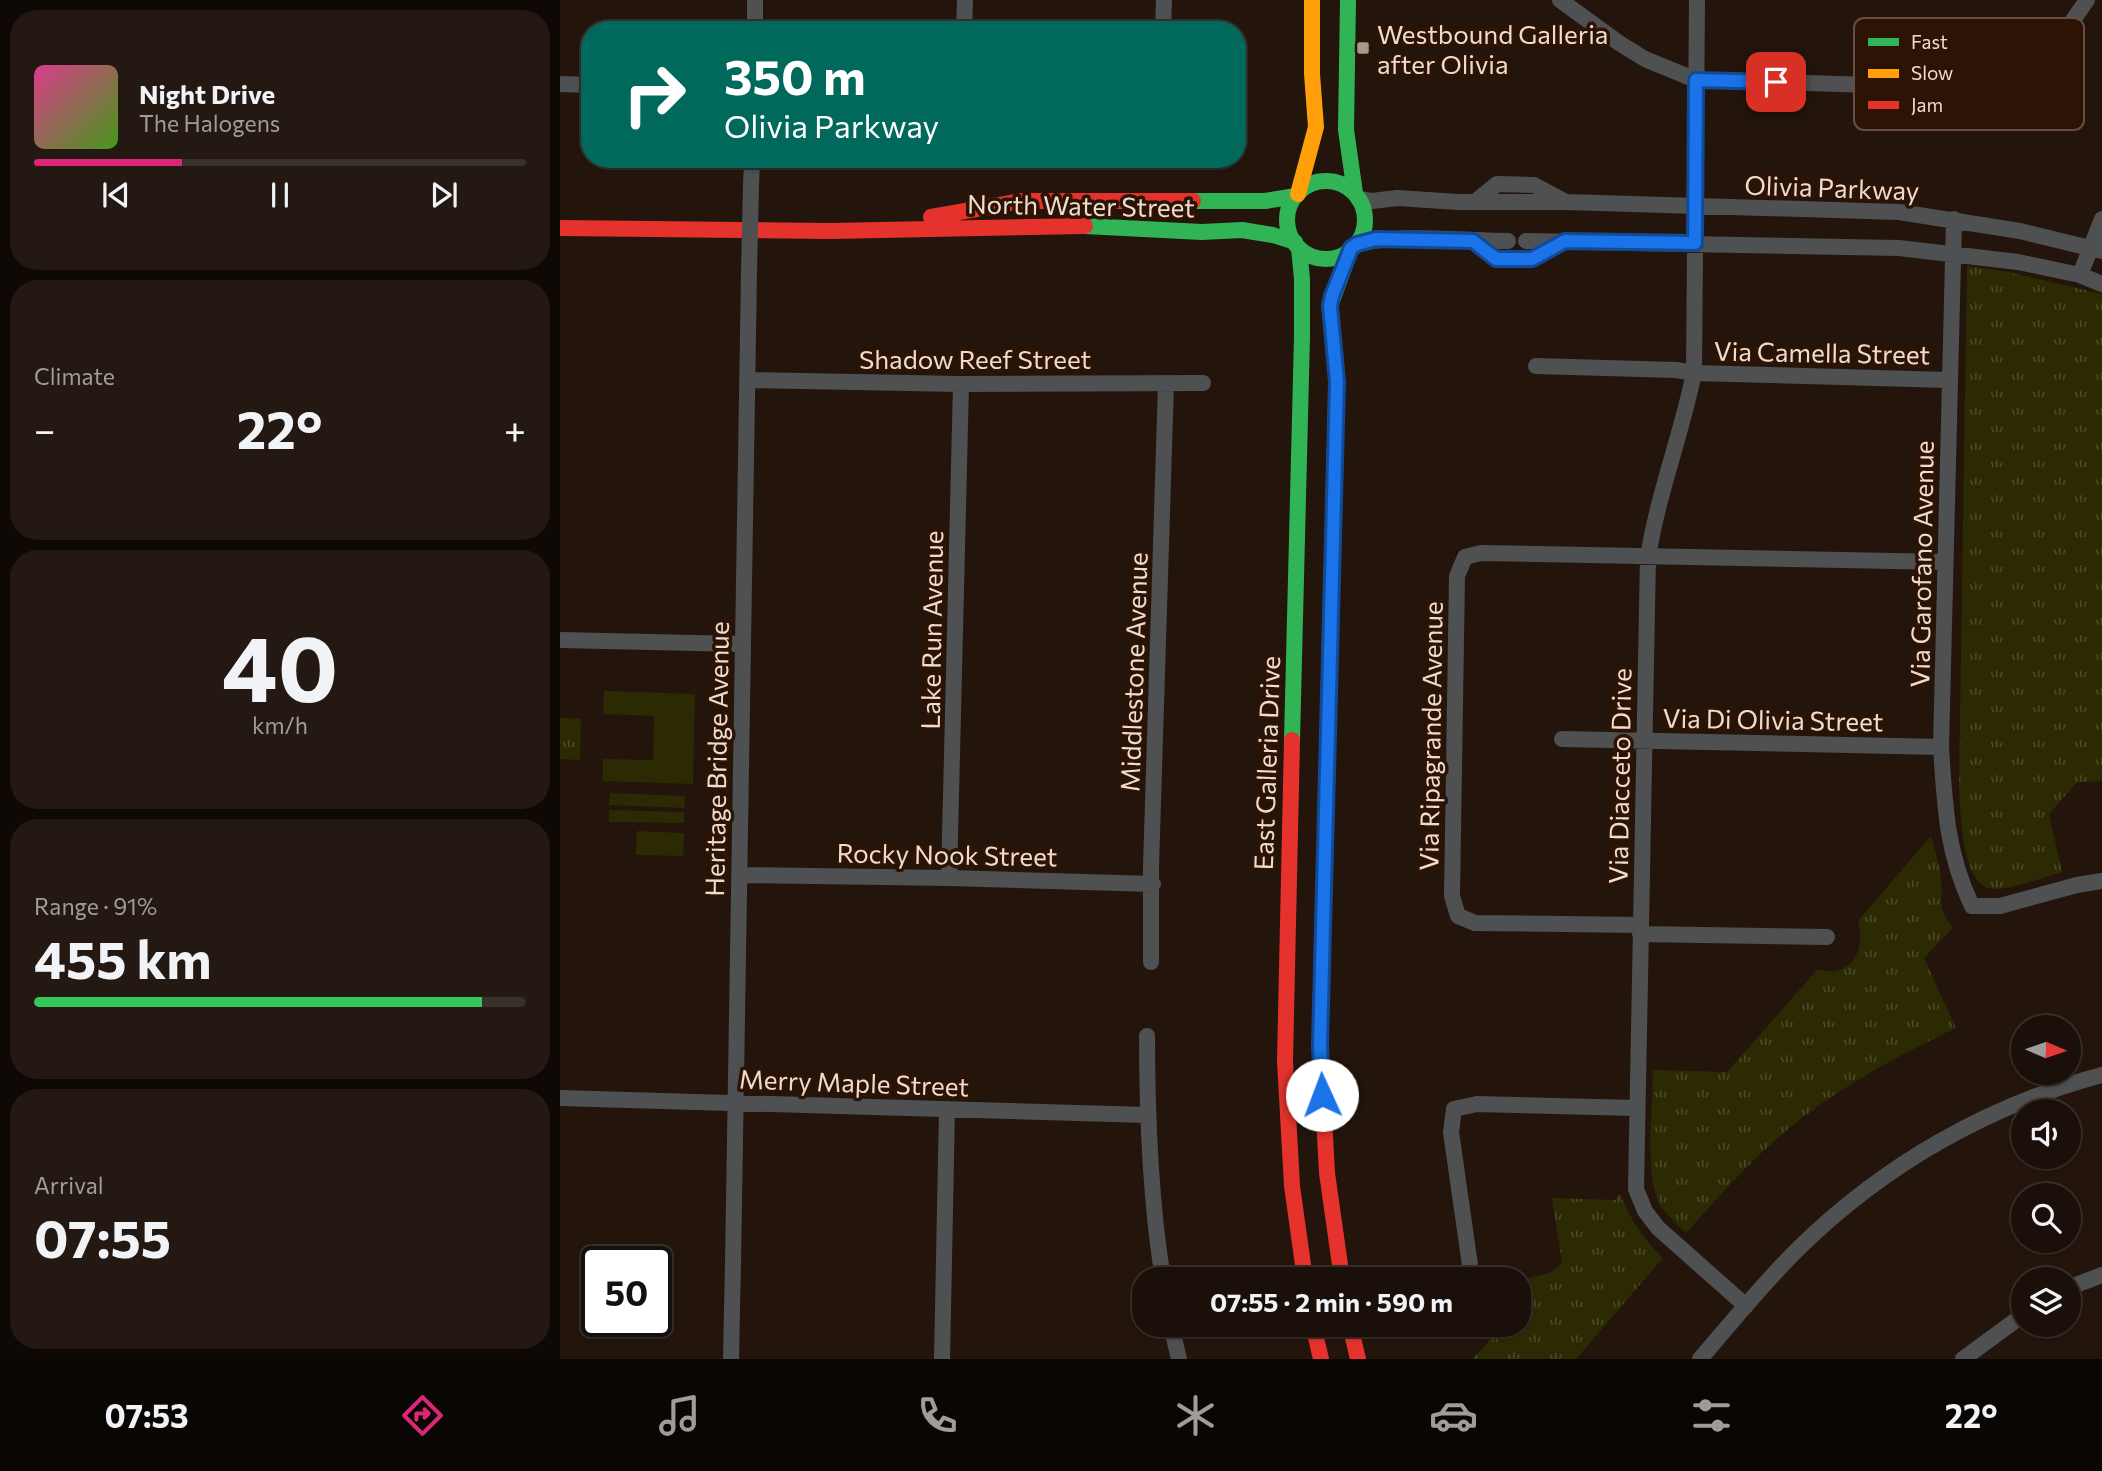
<!DOCTYPE html>
<meta charset="utf-8">
<style>
:root{--surface:#1a1009;--page:#231912;--text:#f1f3f6;--muted:#9f9d9c;--line:#38302a;--accent:#db2777}
body{margin:0;font-family:Commissioner,sans-serif;background:var(--page);color:var(--text);height:100vh;display:flex;flex-direction:column;font-size:26px;white-space:nowrap}
*{box-sizing:border-box;margin:0}
p{font-size:23px;color:var(--muted)}
.icon{flex:none;width:38px;height:38px;fill:none;stroke:currentColor;stroke-width:2;stroke-linecap:round;stroke-linejoin:round}
.map{position:relative;flex:1;overflow:hidden}
.details{display:flex;flex-direction:column;gap:10px;padding:10px;background:#0e0905;width:560px}
.details>*{flex:none}
.banner{position:absolute;left:21px;top:21px;width:665px;height:147px;border-radius:28px;box-shadow:0 2px 5px #0004,0 0 0 2px var(--line);background:#00695c;color:#fff;overflow:hidden}
.needle{width:46px;rotate:92deg}
.buttons{position:absolute;left:1451px;top:1015px;display:grid;gap:14px}
.buttons a{display:grid;place-items:center;width:70px;height:70px;border-radius:50%;background:var(--surface);box-shadow:0 2px 5px #0004,0 0 0 2px var(--line);font-size:35px}
.speed{position:absolute;left:21px;top:1246px;display:flex;gap:14px;font-size:35px;font-weight:700;text-align:center}
.speed>*{display:grid;place-content:center;width:91px;height:91px;border-radius:50%;background:var(--surface);box-shadow:0 2px 5px #0004,0 0 0 2px var(--line);line-height:1}
.speed .limit{border:4px solid #111;border-radius:10px;background:#fff;color:#111}
.pin{position:absolute;display:grid;place-items:center;width:60px;height:60px;color:#fff;margin:-30px;border-radius:14px;box-shadow:0 4px 10px #0006}
.me{position:absolute;width:77px;margin:-38px;rotate:358deg;stroke-linejoin:round;filter:drop-shadow(0 0 5px #0008)}
.turn{display:flex;align-items:center;gap:24px;height:147px;padding:0 28px;font-size:32px}
.turn .icon{width:91px;height:91px;stroke-width:2.5}
.turn b{display:block;font-size:49px;line-height:60px}
.big{font-size:52px;font-weight:700;line-height:1.1}
.details .tile{flex:1;display:flex;flex-direction:column;justify-content:center;gap:10px;min-width:0;padding:0 24px;border-radius:28px;background:var(--page)}
.details .dial{align-items:center;gap:0}
.dial b{font-size:91px;line-height:1}
.song{display:flex;align-items:center;gap:21px}
.cover{width:84px;height:84px;border-radius:10px;background:linear-gradient(135deg,hsl(330 70% 55%),hsl(100 70% 35%))}
.played{height:7px;border-radius:4px;background:linear-gradient(90deg,var(--accent) 30%,var(--line) 30%)}
.keys{display:flex;justify-content:space-around;direction:ltr}
.heat{display:flex;justify-content:space-between;align-items:center;font-size:38px;direction:ltr}
.charge{height:10px;border-radius:5px;background:linear-gradient(90deg,#34c759 91%,var(--line) 0)}
.trip{position:absolute;left:572px;top:1267px;width:399px;height:70px;border-radius:28px;background:var(--surface);box-shadow:0 2px 5px #0004,0 0 0 2px var(--line);font-weight:700;line-height:70px;text-align:center}
.menu{display:flex;height:112px;justify-content:space-around;align-items:center;background:#0a0604;color:var(--muted)}
.menu .icon{width:49px;height:49px}
.menu .on{color:var(--accent)}
.menu b{font-size:32px;color:var(--text)}
main{display:flex;flex:1;min-height:0}
.map>svg:first-child{display:block}
</style>
<main>
<section class="details">
<div class="tile">
<div class="song"><i class="cover"></i><div><b>Night Drive</b><p>The Halogens</p></div></div>
<div class="played"></div>
<div class="keys"><svg class="icon" aria-label="previous" viewBox="0 0 24 24"><path d="M18 5L8 12l10 7zM5 5v14"/></svg><svg class="icon" aria-label="pause" viewBox="0 0 24 24"><path d="M8 5v14M16 5v14"/></svg><svg class="icon" aria-label="next" viewBox="0 0 24 24"><path d="M6 5l10 7-10 7zM19 5v14"/></svg></div>
</div>
<div class="tile"><p>Climate</p>
<div class="heat"><a>−</a><b class="big">22°</b><a>+</a></div>
</div>
<div class="tile dial"><b>40</b><p>km/h</p></div>
<div class="tile"><p>Range · 91%</p><b class="big">455 km</b><div class="charge"></div></div>
<div class="tile"><p>Arrival</p><b class="big">07:55</b></div>
</section>
<div class="map">
<svg width="1542" height="1359" viewBox="0 0 1542 1359">
<defs>
<pattern id="park-tufts" width="24" height="20" patternUnits="userSpaceOnUse" patternTransform="scale(1.75)"><rect width="24" height="20" fill="#2c2a03"/><path d="M3 7l-1-3M5 7V3M7 7l1-3M15 17l-1-3M17 17v-4M19 17l1-3" fill="none" stroke="#4b4827"/></pattern>
</defs>
<rect width="100%" height="100%" fill="#23150c"/>
<!-- green -->
<path fill="#2c2a03" d="M 44,691 L 135,694 L 133,784 L 43,781 L 43,759 L 93,760 L 94,716 L 43,714 Z
M 50,793 L 125,796 L 124,808 L 49,805 Z
M 49,810 L 124,812 L 124,823 L 49,822 Z
M 77,831 L 124,833 L 123,856 L 76,855 Z"/>
<!-- park -->
<path fill="url(#park-tufts)" d="M 1407,266 L 1444,271 L 1542,294 L 1542,781 L 1517,782 L 1489,814 L 1502,872 C 1485,877 1450,890 1433,889 C 1401,887 1401,812 1399,788 Z
M 0,718 L 21,719 L 20,760 L 0,759 Z
M 1371,836 C 1375,850 1380,865 1381,880 C 1384,904 1375,904 1393,928 L 1364,958 L 1396,1028 C 1336,1056 1269,1093 1219,1137 C 1185,1166 1156,1200 1126,1233 C 1117,1224 1107,1216 1100,1205 C 1084,1176 1093,1105 1093,1070 L 1167,1072 L 1258,969 C 1290,980 1307,950 1298,921 Z
M 1060,1194 C 1072,1222 1082,1237 1103,1258 L 1016,1359 L 912,1359 L 945,1325 L 959,1325 L 959,1280 L 990,1273 L 1002,1263 L 992,1198 L 1055,1200 Z"/>
<g fill="none" stroke-linecap="round" stroke-linejoin="round">
<!-- street -->
<path stroke="#4f5052" stroke-width="16" d="M 1000,0 L 1059,43 L 1085,59 L 1136,80 L 1349,86 L 1459,99 L 1472,91 L 1498,42 L 1527,0
M 1137,0 L 1134,373 C 1121,436 1098,494 1088,557 L 1076,1189 L 1085,1211 L 1098,1228 L 1186,1306
M 195,30 L 195,0
M 404,30 L 405,0
M 603,30 L 604,0
M 0,84 L 30,85
M 191,186 L 192,159
M 798,199 L 812,201 L 837,198 L 898,202 L 1006,202 L 1339,212 L 1460,231 L 1542,251
M 915,202 L 937,184 L 974,185 L 1004,201
M 1394,219 L 1381,747 C 1385,806 1386,851 1412,906 L 1440,906 L 1517,885 L 1542,881
M 913,241 L 936,259 L 972,259 L 1003,242
M 966,241 L 1339,248 L 1458,262 L 1520,275 L 1542,284
M 797,244 C 845,233 898,241 948,241
M 1520,275 L 1542,219
M 976,366 L 1116,370 L 1134,373 L 1389,380
M 187,380 L 401,384 L 643,383
M 0,640 L 181,644
M 1002,739 L 1381,747
M 180,875 L 389,878 L 593,884
M 389,878 L 401,384
M 1081,925 L 915,923 L 898,916 L 892,896 L 897,576 L 905,557 L 921,553 L 1385,562
M 1080,934 L 1267,937
M 591,962 L 591,867 L 606,383
M 587,1036 C 587,1118 590,1199 603,1279
M 0,1098 L 587,1115
M 912,1279 L 891,1132 L 894,1109 L 917,1104 L 1077,1108
M 1508,1288 L 1542,1275
M 611,1325 L 619,1359
M 171,1359 C 179,997 181,635 189,272
M 382,1359 L 387,1109
M 1140,1359 C 1173,1321 1204,1282 1240,1247 C 1324,1165 1428,1105 1542,1075
M 1403,1359 L 1463,1315"/>
<!-- fast -->
<path stroke="#30b455" stroke-width="16" d="M 788,0 L 786,130 L 795,193
M727 220a39 39 0 1 1 78 0a39 39 0 1 1-78 0Z
M 633,201 L 705,201 L 736,196
M 525,226 L 642,232 L 682,230 L 713,235 L 735,242
M 776,404 L 777,382 L 770,306 L 791,249
M 732,740 L 742,336 L 742,279 L 739,248"/>
<!-- slow -->
<path stroke="#ff9f0a" stroke-width="16" d="M 738,194 L 756,127 L 752,74 L 752,0
M 769,681 L 776,404"/>
<!-- jam -->
<path stroke="#e5322d" stroke-width="16" d="M 371,217 L 461,201 L 633,201
M 0,228 L 271,231 L 525,226
M 769,681 L 760,1044 L 767,1173 L 782,1279
M 732,740 L 725,1061 L 732,1186 L 745,1279
M 753,1325 L 761,1359
M 790,1325 L 798,1359"/>
<!-- street-bridge -->
<path stroke="#4f5052" stroke-width="16" d="M 189,272 L 191,186"/>
</g>
<g fill="none" stroke-linecap="round" stroke-linejoin="round">
<defs>
<path id="route" d="M 762,1095 L 760,1044 L 777,382 L 770,306 L 772,296 L 791,248 L 797,244 L 816,239 L 913,241 L 936,259 L 972,259 L 1005,241 L 1135,243 L 1136,80 L 1216,82"/>
</defs>
<!-- route casing -->
<use href="#route" stroke="#114b97" stroke-width="18"/>
<!-- route -->
<use href="#route" stroke="#1a73e8" stroke-width="12"/>
</g>
<!-- markers -->
<rect fill="#a7968c" stroke="#2c1303" stroke-width="2.5" x="796" y="41" width="14" height="14" rx="3.5"/>
<g text-anchor="middle" dominant-baseline="central" stroke-width="7" stroke-linejoin="round" paint-order="stroke">
<!-- poi labels -->
<g font-size="26" fill="#eedcd1" stroke="#2c1303" text-anchor="start">
<text x="817" y="33">Westbound Galleria<tspan x="817" dy="30">after Olivia</tspan></text>
</g>
<!-- street labels -->
<g font-size="26" fill="#eedcd1" stroke="#2c1303">
<text transform="translate(1272 187) rotate(2)">Olivia Parkway</text>
<text transform="translate(521 205) rotate(1)">North Water Street</text>
<text transform="translate(1262 352) rotate(1)">Via Camella Street</text>
<text x="415" y="358">Shadow Reef Street</text>
<text transform="translate(1361 564) rotate(-89)">Via Garofano Avenue</text>
<text transform="translate(371 630) rotate(-89)">Lake Run Avenue</text>
<text transform="translate(573 672) rotate(-88)">Middlestone Avenue</text>
<text transform="translate(1213 719) rotate(1)">Via Di Olivia Street</text>
<text transform="translate(870 736) rotate(-89)">Via Ripagrande Avenue</text>
<text transform="translate(156 759) rotate(-89)">Heritage Bridge Avenue</text>
<text transform="translate(706 763) rotate(-88)">East Galleria Drive</text>
<text transform="translate(1059 776) rotate(-89)">Via Diacceto Drive</text>
<text transform="translate(387 854) rotate(1)">Rocky Nook Street</text>
<text transform="translate(294 1082) rotate(2)">Merry Maple Street</text>
</g>
</g>
<!-- legend -->
<rect x="1294" y="18" width="230" height="112" rx="10" fill="#2c1303" stroke="#664f41" stroke-width="2"/>
<rect x="1308" y="38" width="31" height="8" fill="#30b455"/>
<rect x="1308" y="69" width="31" height="9" fill="#ff9f0a"/>
<rect x="1308" y="101" width="31" height="8" fill="#e5322d"/>
<g font-size="19" fill="#eedcd1">
<text x="1351" y="49">Fast</text>
<text x="1351" y="80">Slow</text>
<text x="1351" y="112">Jam</text>
</g>
</svg>
<div class="buttons">
<a><svg class="needle" viewBox="-14 -14 28 28"><path d="M0-13l5 13h-10z" fill="#e53935"/><path d="M0 13l5-13h-10z" fill="#9f9d9c"/></svg></a>
<a><svg class="icon" aria-label="sound" viewBox="0 0 24 24"><path d="M4 9h4l5-4v14l-5-4H4zM17 9q2 3 0 6"/></svg></a>
<a><svg class="icon" aria-label="search" viewBox="0 0 24 24"><circle cx="10" cy="10" r="6"/><path d="M15 15l6 6"/></svg></a>
<a><svg class="icon" aria-label="layers" viewBox="0 0 24 24"><path d="M12 4l9 5-9 5-9-5zM3 14l9 5 9-5"/></svg></a>
</div>
<div class="speed"><div class="limit">50</div></div>
<div class="pin" style="left:1216px;top:82px;background:#d93025"><svg class="icon" aria-label="arrive" viewBox="0 0 24 24"><path d="M6 21V4h12l-3 4 3 4H6"/></svg></div>
<svg class="me" style="left:762px;top:1095px" viewBox="-20 -20 40 40"><circle r="19" fill="#fff"/><path d="M0-13L10 11 0 6-10 11z" fill="#1a73e8"/></svg>
<div class="trip">07:55 · 2 min · 590 m</div>
<div class="banner">
<div class="turn"><svg class="icon" aria-label="right" viewBox="0 0 24 24"><path d="M7 20v-9h11M14 6l5 5-5 5"/></svg><div><b>350 m</b>Olivia Parkway</div></div>
</div>
</div>
</main>
<nav class="menu">
<b>07:53</b>
<svg class="icon on" aria-label="directions" viewBox="0 0 24 24"><path d="M12 3l9 9-9 9-9-9zM9 14v-3h6M13 9l2 2-2 2"/></svg>
<svg class="icon" aria-label="music" viewBox="0 0 24 24"><path d="M9 18V5l10-2v13"/><circle cx="6" cy="18" r="3"/><circle cx="16" cy="16" r="3"/></svg>
<svg class="icon" aria-label="phone" viewBox="0 0 24 24"><path d="M5 4h4l2 5-3 2q2 4 5 5l2-3 5 2v4C11 20 4 13 5 4z"/></svg>
<svg class="icon" aria-label="climate" viewBox="0 0 24 24"><path d="M12 3v18M4 7l16 10M4 17L20 7"/></svg>
<svg class="icon" aria-label="car" viewBox="0 0 24 24"><path d="M5 17H2v-5l4-1 3-4h7l3 4 3 1v5h-3M9 17h6M6 11h13"/><circle cx="7" cy="17" r="2"/><circle cx="17" cy="17" r="2"/></svg>
<svg class="icon" aria-label="filters" viewBox="0 0 24 24"><path d="M4 7h16M4 17h16"/><circle cx="9" cy="7" r="2"/><circle cx="15" cy="17" r="2"/></svg>
<b>22°</b>
</nav>
